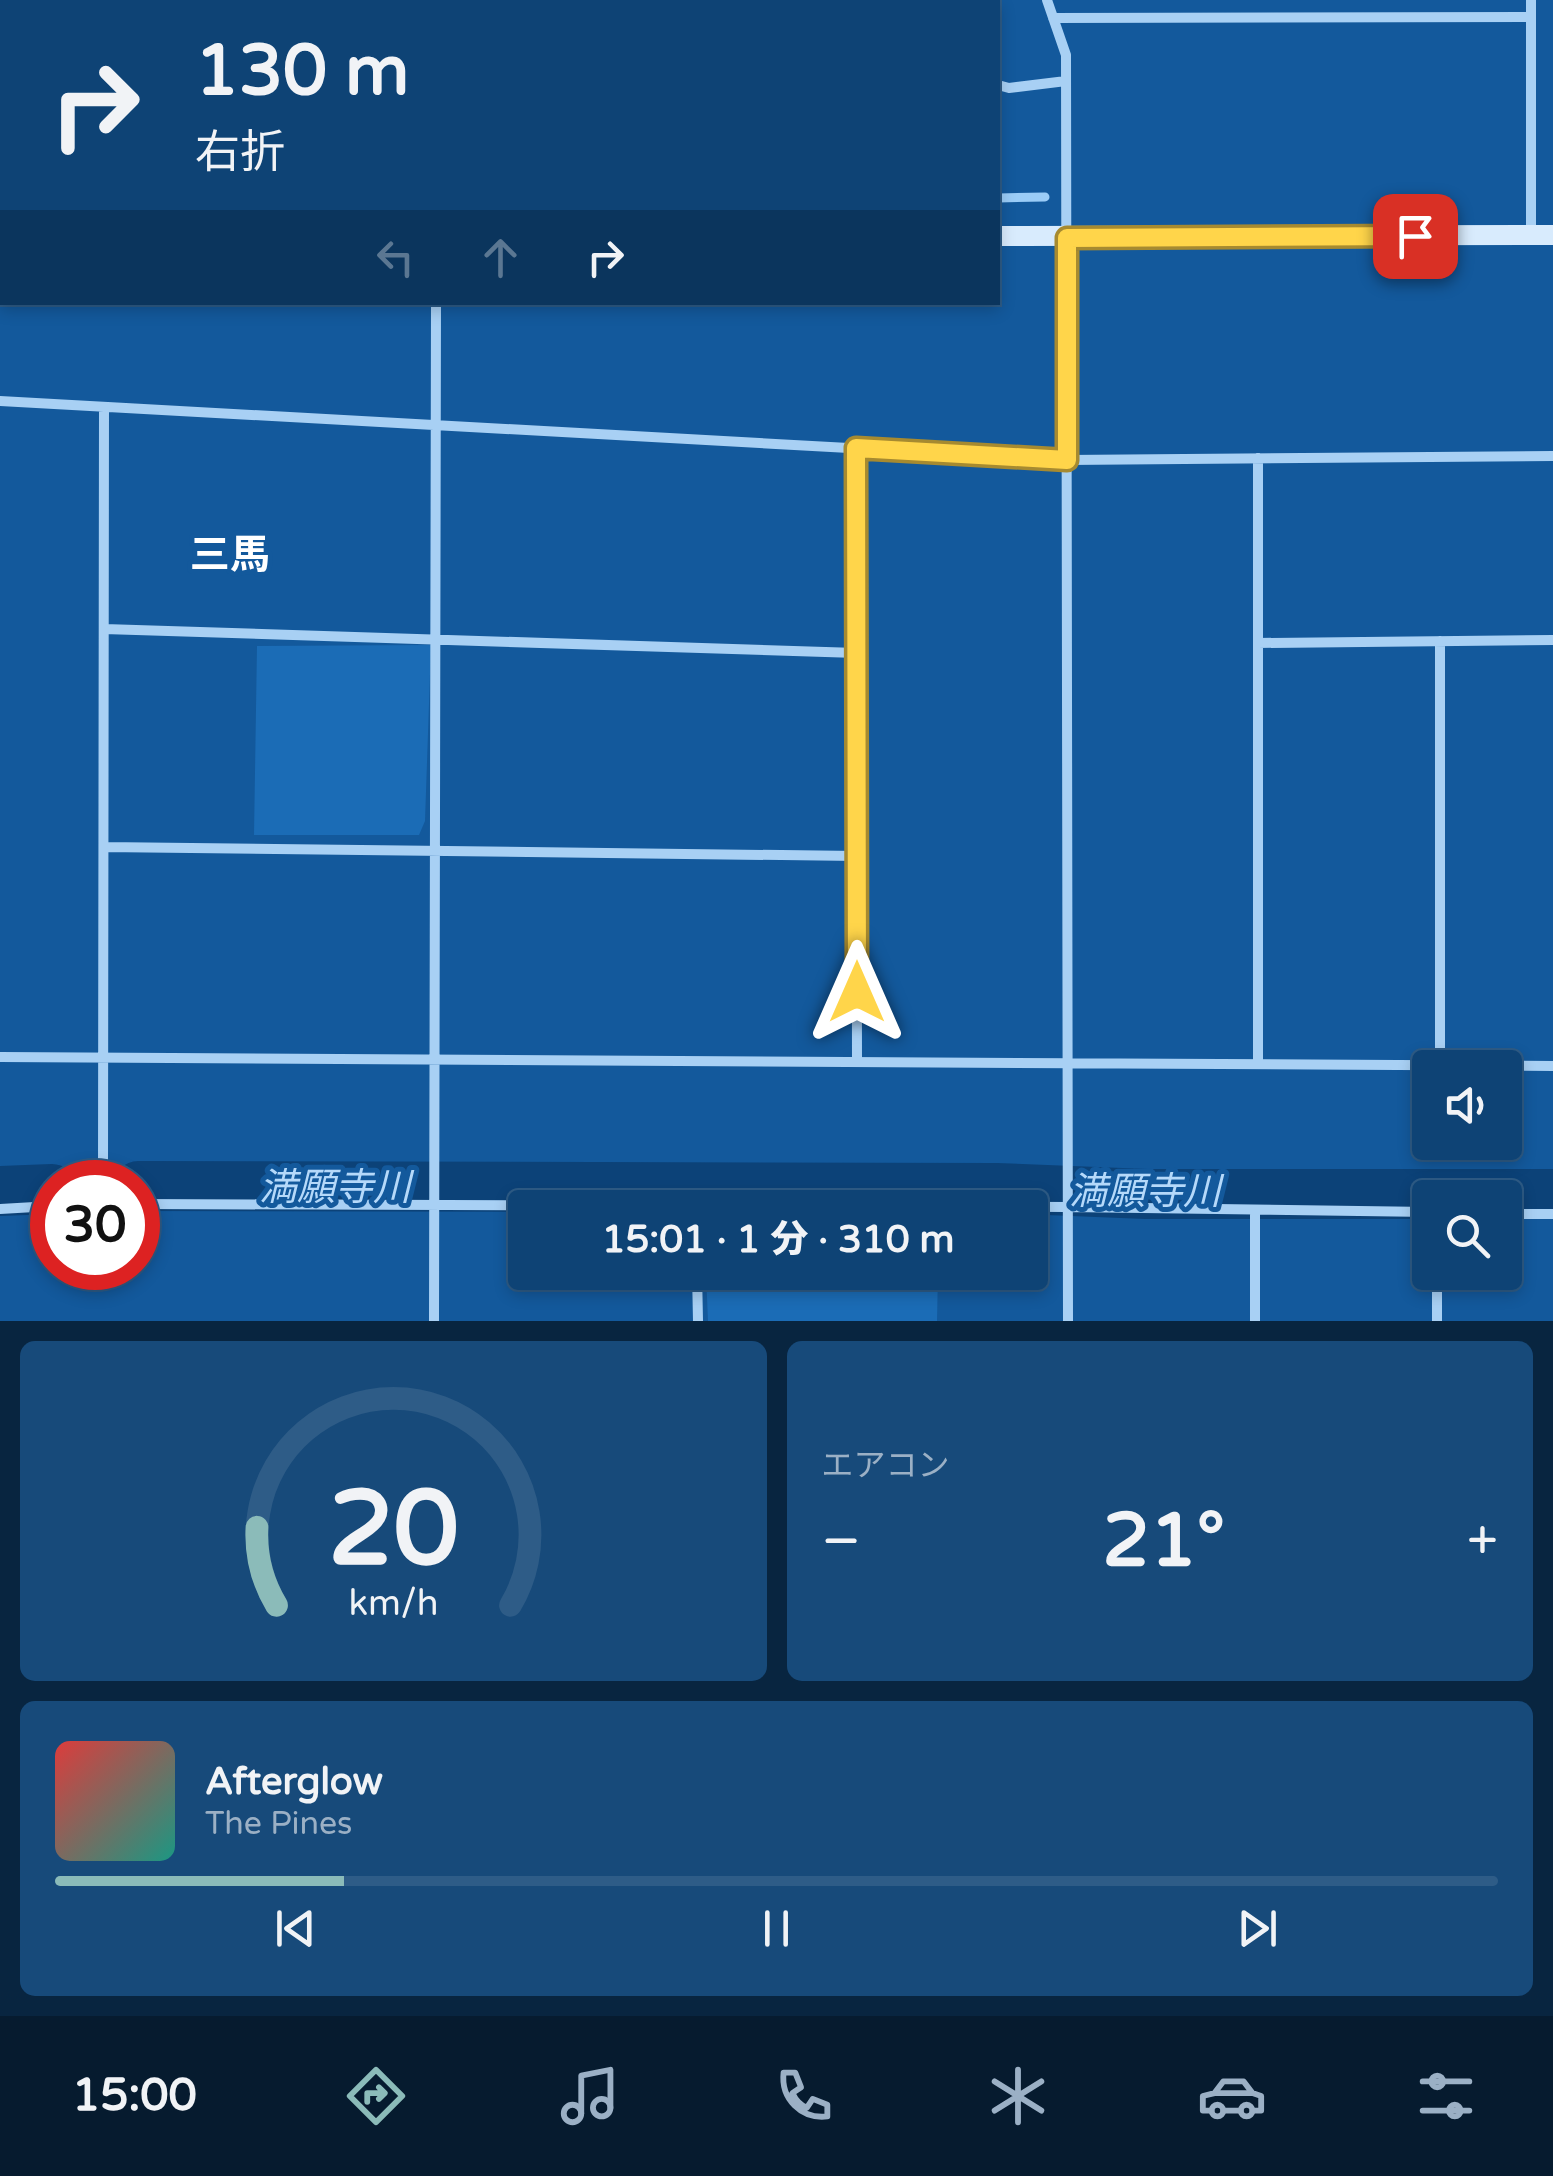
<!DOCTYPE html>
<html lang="ja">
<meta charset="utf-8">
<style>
:root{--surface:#0e4375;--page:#174a7a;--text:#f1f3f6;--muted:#9bb0c5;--line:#2e5c87;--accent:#8bbbb9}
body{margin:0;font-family:"Varela Round","Noto Sans JP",sans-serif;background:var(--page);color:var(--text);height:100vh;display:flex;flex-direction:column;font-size:38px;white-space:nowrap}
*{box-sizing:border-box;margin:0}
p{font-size:32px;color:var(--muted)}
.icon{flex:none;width:55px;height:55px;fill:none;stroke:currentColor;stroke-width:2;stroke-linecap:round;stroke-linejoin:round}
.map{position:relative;height:1321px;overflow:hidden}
.panel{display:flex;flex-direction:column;gap:20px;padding:20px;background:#082540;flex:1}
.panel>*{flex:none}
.hud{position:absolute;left:0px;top:0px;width:1000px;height:305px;box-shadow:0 5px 15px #0003,0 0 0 2px var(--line);background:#0e4375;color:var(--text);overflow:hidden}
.buttons{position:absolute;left:1412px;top:1050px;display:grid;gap:20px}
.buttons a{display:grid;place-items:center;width:110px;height:110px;border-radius:10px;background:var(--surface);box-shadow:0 5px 15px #0003,0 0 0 2px var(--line);font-size:50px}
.speed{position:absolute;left:30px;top:1160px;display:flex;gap:20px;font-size:50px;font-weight:700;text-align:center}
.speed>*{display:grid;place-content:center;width:130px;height:130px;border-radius:50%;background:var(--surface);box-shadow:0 5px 15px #0003,0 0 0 2px var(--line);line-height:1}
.speed .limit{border:15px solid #d22;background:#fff;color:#111}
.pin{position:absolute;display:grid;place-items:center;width:85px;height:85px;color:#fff;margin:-42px;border-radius:20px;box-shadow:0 5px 15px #0006}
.me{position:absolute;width:110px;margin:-55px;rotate:0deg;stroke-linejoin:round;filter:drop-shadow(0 0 8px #0008)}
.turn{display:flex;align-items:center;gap:35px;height:210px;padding:0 30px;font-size:45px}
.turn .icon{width:130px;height:130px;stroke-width:2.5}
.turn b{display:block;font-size:70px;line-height:85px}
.lanes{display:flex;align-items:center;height:95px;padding:0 30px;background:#0003;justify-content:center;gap:50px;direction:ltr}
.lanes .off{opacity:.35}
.big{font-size:75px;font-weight:800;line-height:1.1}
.panel .card{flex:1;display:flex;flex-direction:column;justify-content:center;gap:15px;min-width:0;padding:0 35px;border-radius:15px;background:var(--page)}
.panel .dial{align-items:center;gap:0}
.dial svg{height:260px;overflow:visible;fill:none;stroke:var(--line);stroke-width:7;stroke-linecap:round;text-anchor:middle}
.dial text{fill:var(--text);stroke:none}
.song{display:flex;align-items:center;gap:30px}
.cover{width:120px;height:120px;border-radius:15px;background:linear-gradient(135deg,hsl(0 70% 55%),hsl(170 70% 35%))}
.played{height:10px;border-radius:5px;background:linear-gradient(90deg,var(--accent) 20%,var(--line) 20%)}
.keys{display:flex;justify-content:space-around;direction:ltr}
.heat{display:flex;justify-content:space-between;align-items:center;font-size:55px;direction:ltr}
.panel .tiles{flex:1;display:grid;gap:20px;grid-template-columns:1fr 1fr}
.card:last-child{grid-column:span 2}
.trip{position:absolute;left:508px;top:1190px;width:540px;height:100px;border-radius:10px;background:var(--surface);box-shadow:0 5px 15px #0003,0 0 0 2px var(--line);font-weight:800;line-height:100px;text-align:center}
.dock{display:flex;height:160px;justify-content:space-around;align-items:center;background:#061b2f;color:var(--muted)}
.dock .icon{width:70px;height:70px}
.dock .active{color:var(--accent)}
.dock b{font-size:45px;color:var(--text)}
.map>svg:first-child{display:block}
</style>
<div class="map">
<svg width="1553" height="1321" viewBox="0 0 1553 1321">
<rect width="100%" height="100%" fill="#13599c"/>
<!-- green -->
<path fill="#1b6cb6" d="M 431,645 L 425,821 L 419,835 L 254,835 L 257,646 Z
M 706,1273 L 938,1273 L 937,1321 L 708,1321 Z"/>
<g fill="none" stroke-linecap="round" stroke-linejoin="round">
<!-- stream -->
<path stroke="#9accf7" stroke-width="9" d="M 0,151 L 2,151
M 998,198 L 1045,197"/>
<!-- river -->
<path stroke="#0c4278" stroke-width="50" d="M 138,1186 L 996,1188 L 1146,1194 L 1553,1194
M 0,1191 L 52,1189"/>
<!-- street -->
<path stroke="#a8d0f4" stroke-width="10" d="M 406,0 L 406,2
M 728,0 L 728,2
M 1047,0 L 1066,55 L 1068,1321
M 1531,0 L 1531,234
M 0,1 L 31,2
M 108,2 L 108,0
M 821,2 L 821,0
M 1053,18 L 1531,17
M 998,85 L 1009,88 L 1066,81
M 0,401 L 1067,460 L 1553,456
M 856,448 L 857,1061
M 1258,458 L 1258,1064
M 104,629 L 857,653
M 1440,641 L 1440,1065
M 1258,643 L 1553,640
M 104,847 L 857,856
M 0,1057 L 1553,1066
M 103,1171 L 104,407
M 138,1204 L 1068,1207 L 1430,1212
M 0,1209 L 52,1206
M 1505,1214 L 1553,1214
M 697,1272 L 698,1321
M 1437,1272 L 1437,1321
M 434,1321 L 436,302
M 1255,1321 L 1255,1210"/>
<!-- secondary -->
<path stroke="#d8ebfd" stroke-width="20" d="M 0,184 L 2,184
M 998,236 L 1553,235"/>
</g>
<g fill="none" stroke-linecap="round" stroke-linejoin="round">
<defs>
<path id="route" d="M 857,992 L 856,448 L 1067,460 L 1067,238 L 1415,236"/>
</defs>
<!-- route casing -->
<use href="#route" stroke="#a68a30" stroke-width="25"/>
<!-- route -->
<use href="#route" stroke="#ffd54a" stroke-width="18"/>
</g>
<g text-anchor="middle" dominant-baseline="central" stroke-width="10" stroke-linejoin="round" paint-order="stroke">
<!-- water labels -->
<g font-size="38" font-style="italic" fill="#b5d9fa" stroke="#13599c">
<text x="335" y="1188">満願寺川</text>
<text x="1145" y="1192">満願寺川</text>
</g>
<!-- quarter labels -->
<g font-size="40" font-weight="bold" fill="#fff" stroke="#13599c">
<text x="230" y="555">三馬</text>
</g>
</g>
</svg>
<div class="buttons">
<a><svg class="icon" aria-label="sound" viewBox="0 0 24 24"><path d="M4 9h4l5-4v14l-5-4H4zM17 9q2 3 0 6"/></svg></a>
<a><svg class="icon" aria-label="search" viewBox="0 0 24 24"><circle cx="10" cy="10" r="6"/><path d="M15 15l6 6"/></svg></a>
</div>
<div class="speed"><div class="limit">30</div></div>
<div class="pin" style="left:1415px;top:236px;background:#d93025"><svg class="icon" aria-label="arrive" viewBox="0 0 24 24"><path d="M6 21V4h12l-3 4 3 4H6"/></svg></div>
<svg class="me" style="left:857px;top:992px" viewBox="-20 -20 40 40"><path d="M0-17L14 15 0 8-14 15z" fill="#ffd54a" stroke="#fff" stroke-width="4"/></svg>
<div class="trip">15:01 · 1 分 · 310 m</div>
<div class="hud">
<div class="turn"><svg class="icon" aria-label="right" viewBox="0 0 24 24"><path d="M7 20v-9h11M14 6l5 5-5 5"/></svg><div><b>130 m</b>右折</div></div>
<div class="lanes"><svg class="icon off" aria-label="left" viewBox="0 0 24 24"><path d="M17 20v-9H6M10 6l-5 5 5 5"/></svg><svg class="icon off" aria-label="ahead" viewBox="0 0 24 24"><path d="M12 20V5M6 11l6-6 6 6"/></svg><svg class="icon" aria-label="right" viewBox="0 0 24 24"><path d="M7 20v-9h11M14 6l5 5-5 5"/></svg></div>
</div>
</div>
<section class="panel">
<div class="tiles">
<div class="card dial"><svg viewBox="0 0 100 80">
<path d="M14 69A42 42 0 1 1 86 69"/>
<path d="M14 69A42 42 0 0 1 8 45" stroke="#8bbbb9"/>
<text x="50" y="56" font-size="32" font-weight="700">20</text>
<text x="50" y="72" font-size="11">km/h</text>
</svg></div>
<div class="card"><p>エアコン</p>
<div class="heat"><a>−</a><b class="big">21°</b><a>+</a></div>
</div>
<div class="card">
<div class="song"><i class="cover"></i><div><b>Afterglow</b><p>The Pines</p></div></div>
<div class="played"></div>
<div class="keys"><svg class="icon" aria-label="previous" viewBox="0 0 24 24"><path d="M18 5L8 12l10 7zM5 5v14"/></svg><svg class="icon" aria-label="pause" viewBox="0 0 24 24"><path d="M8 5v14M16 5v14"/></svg><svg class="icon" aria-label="next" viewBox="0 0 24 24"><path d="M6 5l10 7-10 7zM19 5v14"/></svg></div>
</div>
</div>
</section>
<nav class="dock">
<b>15:00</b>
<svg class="icon active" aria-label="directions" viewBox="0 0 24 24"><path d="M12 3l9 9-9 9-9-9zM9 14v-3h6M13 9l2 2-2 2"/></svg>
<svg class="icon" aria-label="music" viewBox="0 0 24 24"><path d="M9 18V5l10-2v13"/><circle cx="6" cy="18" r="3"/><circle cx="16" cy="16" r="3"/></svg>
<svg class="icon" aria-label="phone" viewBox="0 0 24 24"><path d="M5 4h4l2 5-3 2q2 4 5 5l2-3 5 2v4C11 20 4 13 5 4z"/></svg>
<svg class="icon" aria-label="climate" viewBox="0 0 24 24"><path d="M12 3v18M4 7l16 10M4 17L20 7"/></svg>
<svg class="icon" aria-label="car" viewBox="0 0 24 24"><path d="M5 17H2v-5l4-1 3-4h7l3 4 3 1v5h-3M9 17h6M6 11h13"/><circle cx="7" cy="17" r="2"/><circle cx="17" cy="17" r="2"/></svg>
<svg class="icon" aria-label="filters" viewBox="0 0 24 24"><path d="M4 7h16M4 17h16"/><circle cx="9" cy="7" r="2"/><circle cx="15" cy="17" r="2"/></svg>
</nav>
